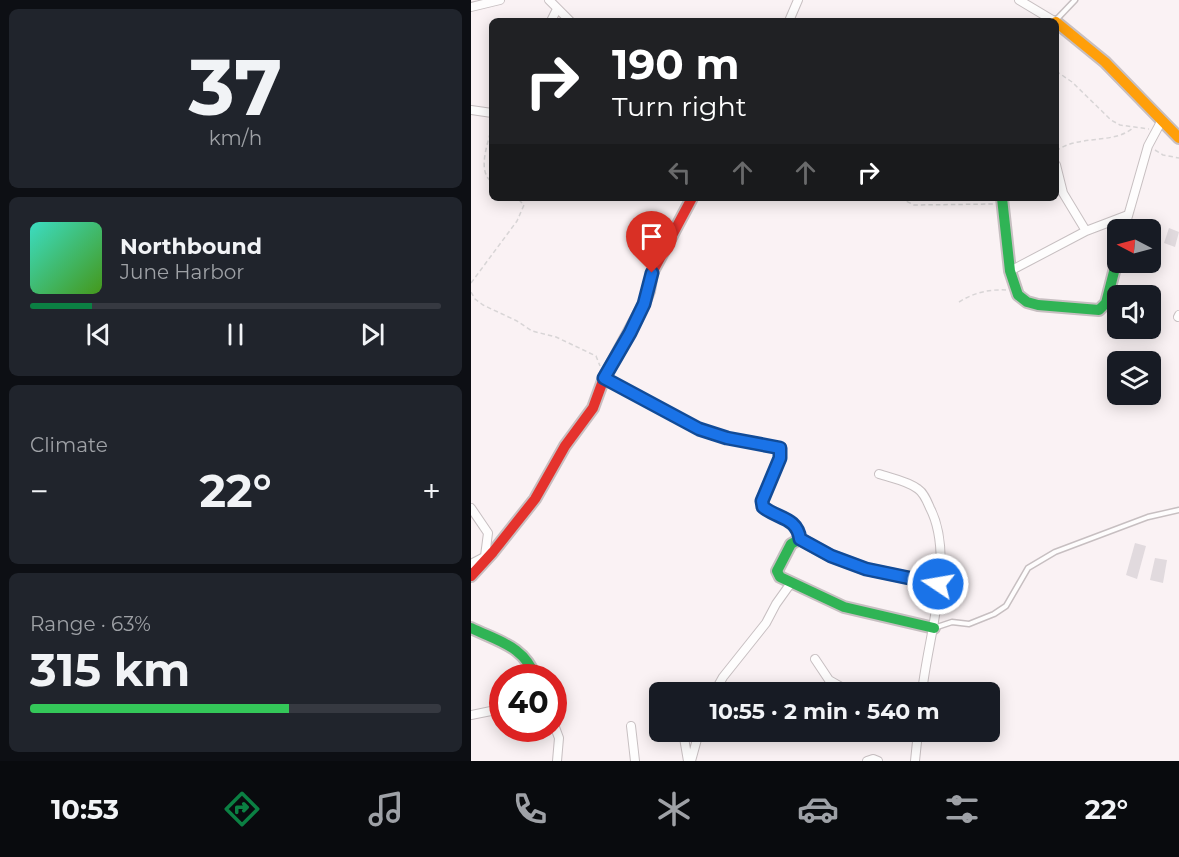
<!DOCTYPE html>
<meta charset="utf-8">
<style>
:root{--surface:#171b24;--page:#20242c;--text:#f1f3f6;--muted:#9ea1a6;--line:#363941;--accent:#0b8043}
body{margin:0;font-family:Montserrat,sans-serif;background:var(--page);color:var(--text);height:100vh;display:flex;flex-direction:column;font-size:22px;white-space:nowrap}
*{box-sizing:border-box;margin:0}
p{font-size:20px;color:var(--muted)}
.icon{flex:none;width:33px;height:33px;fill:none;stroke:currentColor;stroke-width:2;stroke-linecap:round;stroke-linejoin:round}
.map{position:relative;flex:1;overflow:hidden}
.sheet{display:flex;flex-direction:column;gap:9px;padding:9px;background:#0d0f14;width:471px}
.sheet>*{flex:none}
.guide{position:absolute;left:18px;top:18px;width:570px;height:183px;border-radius:9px;box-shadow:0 3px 15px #0003;background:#202124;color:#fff;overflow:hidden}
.needle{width:39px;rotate:276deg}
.controls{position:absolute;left:636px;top:219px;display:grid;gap:12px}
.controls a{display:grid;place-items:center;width:54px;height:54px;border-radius:9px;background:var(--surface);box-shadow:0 3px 15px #0003;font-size:30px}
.speed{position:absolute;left:18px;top:664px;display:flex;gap:12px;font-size:30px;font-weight:700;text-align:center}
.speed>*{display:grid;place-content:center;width:78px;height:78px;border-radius:50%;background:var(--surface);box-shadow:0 3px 15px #0003;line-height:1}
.speed .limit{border:9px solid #d22;background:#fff;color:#111}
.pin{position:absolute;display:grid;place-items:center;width:51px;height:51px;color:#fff;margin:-62px -26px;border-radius:50% 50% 50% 0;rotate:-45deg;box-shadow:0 0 6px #0007}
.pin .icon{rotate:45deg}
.me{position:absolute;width:66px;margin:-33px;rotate:282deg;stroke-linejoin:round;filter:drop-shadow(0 0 4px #0008)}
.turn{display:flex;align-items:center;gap:21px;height:126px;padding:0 24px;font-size:27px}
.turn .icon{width:78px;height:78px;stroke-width:2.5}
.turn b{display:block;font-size:42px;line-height:51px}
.lanes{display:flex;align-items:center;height:57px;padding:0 24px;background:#0003;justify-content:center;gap:30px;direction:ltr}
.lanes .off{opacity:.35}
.big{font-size:45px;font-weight:700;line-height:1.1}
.sheet .widget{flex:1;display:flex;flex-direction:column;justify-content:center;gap:9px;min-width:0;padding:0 21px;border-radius:9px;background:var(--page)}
.sheet .dial{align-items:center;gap:0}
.dial b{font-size:78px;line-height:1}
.song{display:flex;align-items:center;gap:18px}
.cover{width:72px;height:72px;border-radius:9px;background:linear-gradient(135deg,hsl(170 70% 55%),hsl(100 70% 35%))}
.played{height:6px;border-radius:3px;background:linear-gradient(90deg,var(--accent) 15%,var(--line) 15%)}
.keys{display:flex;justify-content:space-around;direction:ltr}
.heat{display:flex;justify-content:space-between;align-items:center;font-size:33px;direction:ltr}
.charge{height:9px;border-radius:4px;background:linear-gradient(90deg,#34c759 63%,var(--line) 0)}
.trip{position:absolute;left:178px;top:682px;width:351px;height:60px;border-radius:9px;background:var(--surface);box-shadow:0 3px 15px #0003;font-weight:700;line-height:60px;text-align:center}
.dock{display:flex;height:96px;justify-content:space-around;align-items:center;background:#090b0e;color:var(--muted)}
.dock .icon{width:42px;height:42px}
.dock .active{color:var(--accent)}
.dock b{font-size:27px;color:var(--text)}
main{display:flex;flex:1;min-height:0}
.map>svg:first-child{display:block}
</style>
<main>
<section class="sheet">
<div class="widget dial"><b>37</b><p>km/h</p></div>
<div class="widget">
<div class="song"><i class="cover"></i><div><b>Northbound</b><p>June Harbor</p></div></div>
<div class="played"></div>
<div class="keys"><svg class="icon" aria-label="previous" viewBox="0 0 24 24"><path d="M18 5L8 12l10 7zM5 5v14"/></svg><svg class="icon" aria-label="pause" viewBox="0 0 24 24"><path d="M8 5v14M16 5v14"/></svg><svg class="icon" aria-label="next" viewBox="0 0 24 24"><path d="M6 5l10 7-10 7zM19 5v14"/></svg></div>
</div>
<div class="widget"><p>Climate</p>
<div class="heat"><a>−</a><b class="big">22°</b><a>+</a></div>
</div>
<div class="widget"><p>Range · 63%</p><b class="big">315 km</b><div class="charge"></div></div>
</section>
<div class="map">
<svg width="708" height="761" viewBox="0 0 708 761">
<rect width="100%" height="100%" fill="#faf2f4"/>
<!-- building -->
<path fill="#e1dade" d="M 698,228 L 708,232 L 704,247 L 693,243 Z
M 664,543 L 675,546 L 666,579 L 655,575 Z
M 684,558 L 696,560 L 692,583 L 679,580 Z"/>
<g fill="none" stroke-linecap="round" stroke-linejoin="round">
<defs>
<path id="lane" d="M 585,20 L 604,0
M 463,628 L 481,622 L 498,624 L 523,614 L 535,606 L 557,568 L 584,552 L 677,517 L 708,510"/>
<path id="street" d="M 78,0 L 99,21
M 548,0 L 583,21
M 0,7 L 29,0
M 80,21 L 86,9
M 318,21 L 327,0
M 0,110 L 21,113
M 585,165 L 592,193 L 615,231
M 653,230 L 677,146 L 691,120
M 539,271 L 615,231 L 657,215
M 707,317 L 708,315
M 133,378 L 228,429 L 256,438 L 309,448 L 309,458 L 291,501 L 292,507 C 307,519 326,517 329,539
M 408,474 C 420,478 437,481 447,489 C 453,493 456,501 459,508 C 485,558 456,640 451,693
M 0,508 L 17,533 L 14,556
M 0,564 L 17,555
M 344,659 L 358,680 L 381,693
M 206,692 L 206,693
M 243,693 L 252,677 L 295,623 L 305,604 L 320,583
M 0,715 L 20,711 L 32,704
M 82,722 L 88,738 L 86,761
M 160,726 L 164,761
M 212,732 L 217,761
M 220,761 L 228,732
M 396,761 L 402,759 L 407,761
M 444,761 L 447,732"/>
<path id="fast" d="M 531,198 L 539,271 L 547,295 L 556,302 L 567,305 L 628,310 L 635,303 L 646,260
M 0,628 C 29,642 53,646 65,678
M 463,628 L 373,607 L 309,577 L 306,571 L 320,544 L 329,539 L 360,556 L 395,569 L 467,584"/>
<path id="slow" d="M 585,22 L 634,62 L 708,138"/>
<path id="jam" d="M 0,576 L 22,552 L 64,499 L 94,446 L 122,408 L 133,378 L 173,304 L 178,291 L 181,273 L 221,198"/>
</defs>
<!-- lane casing -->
<use href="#lane" stroke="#c7bfc1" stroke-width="7"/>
<!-- street casing -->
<use href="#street" stroke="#c7bfc1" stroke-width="10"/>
<!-- fast casing -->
<use href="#fast" stroke="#c7bfc1" stroke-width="14"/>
<!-- slow casing -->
<use href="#slow" stroke="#c7bfc1" stroke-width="14"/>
<!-- jam casing -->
<use href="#jam" stroke="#c7bfc1" stroke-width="14"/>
<!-- path -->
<path stroke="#d8d5d6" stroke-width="1.5" stroke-dasharray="4.5 3" stroke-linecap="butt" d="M 585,71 L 601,82 L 640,120 L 649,125 L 678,129
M 21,126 C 18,141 5,171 21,182
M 684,150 L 692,155 L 708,158
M 585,151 C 608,134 644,145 663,127
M 429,198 L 443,205 L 524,204
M 0,283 L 46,221 L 53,205 L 46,198
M 0,292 L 4,299 L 12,305 L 46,321 L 61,331 L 85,337 L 125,356 L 129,366
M 488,302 C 502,293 518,289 535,290"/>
<!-- lane -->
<use href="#lane" stroke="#fefdfd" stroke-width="4"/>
<!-- street -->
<use href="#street" stroke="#fefdfd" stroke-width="8"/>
<!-- fast -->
<use href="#fast" stroke="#30b455" stroke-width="10"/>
<!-- slow -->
<use href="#slow" stroke="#ff9f0a" stroke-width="10"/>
<!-- jam -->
<use href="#jam" stroke="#e5322d" stroke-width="10"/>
</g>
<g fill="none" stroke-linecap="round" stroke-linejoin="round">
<defs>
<path id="route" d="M 181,273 L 173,304 L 159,333 L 133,378 L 228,429 L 256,438 L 309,448 L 309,458 L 291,501 L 292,507 C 307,519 326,517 329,539 L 360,556 L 395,569 L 467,584"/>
</defs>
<!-- route casing -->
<use href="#route" stroke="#114b97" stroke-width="15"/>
<!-- route -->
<use href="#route" stroke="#1a73e8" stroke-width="10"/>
</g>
</svg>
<div class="controls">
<a><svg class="needle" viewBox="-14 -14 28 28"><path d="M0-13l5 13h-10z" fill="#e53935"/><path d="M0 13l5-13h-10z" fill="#9ea1a6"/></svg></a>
<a><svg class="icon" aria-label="sound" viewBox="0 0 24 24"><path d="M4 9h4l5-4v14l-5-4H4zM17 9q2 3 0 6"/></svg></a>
<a><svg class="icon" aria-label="layers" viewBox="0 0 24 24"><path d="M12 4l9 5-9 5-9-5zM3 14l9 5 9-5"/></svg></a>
</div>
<div class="speed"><div class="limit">40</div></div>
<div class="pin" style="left:181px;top:273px;background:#d93025"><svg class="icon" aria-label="arrive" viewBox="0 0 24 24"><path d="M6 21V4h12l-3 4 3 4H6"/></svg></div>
<svg class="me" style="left:467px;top:584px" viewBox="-20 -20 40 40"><circle r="17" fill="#1a73e8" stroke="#fff" stroke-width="3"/><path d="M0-11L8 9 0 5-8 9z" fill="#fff"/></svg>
<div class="trip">10:55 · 2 min · 540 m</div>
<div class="guide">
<div class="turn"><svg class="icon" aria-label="right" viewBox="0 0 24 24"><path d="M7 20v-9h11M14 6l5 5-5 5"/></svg><div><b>190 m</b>Turn right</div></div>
<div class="lanes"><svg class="icon off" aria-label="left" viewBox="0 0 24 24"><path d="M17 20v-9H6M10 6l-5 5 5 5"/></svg><svg class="icon off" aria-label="ahead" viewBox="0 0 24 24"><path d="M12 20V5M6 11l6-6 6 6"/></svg><svg class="icon off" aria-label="ahead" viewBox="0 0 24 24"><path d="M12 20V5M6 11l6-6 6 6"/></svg><svg class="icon" aria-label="right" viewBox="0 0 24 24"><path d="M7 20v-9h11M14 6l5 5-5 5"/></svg></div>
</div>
</div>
</main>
<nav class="dock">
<b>10:53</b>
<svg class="icon active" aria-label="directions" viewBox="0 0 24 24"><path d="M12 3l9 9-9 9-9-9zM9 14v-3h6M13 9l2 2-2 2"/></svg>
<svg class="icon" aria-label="music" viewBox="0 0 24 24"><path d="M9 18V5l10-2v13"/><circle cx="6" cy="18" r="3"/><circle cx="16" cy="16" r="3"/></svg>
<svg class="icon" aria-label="phone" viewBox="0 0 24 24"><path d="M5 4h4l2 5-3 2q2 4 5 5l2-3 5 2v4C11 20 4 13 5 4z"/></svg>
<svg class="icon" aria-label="climate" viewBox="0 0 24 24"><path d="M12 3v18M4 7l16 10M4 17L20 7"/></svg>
<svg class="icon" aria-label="car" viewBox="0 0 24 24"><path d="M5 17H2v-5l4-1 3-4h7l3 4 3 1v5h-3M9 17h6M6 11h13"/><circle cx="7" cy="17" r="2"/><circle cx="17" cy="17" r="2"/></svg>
<svg class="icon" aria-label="filters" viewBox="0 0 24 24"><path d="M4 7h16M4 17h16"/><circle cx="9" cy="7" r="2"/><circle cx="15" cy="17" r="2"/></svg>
<b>22°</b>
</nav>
